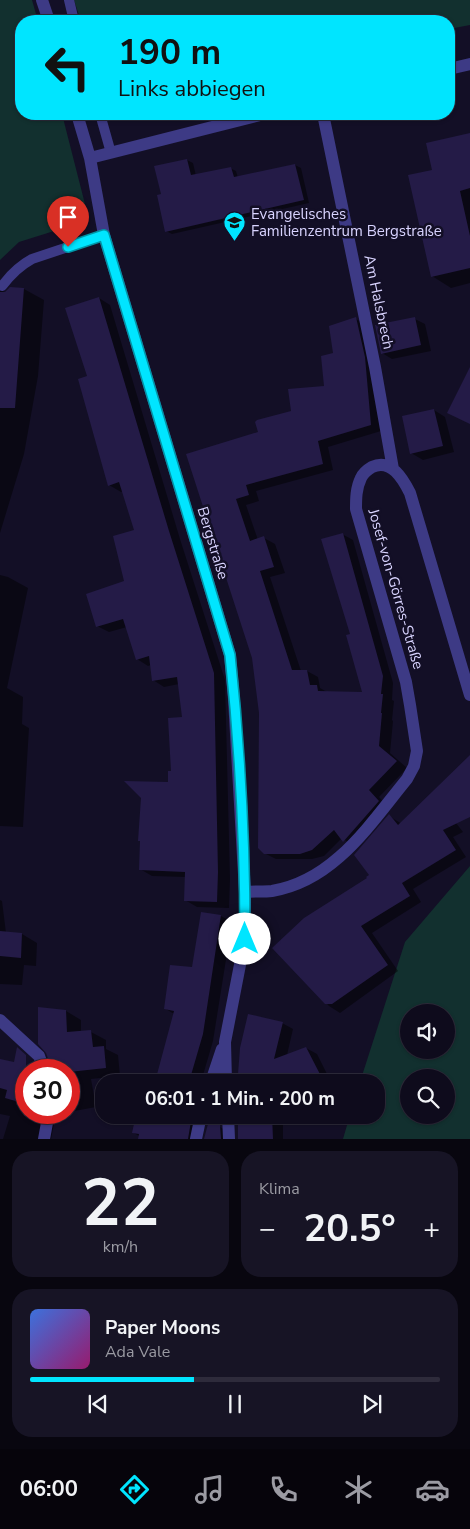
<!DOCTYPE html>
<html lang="de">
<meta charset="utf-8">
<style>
:root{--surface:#0e0b1c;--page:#171425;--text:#f1f3f6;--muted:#9b9ba3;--line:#2e2b3b;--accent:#00e5ff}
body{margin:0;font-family:"Nunito Sans",sans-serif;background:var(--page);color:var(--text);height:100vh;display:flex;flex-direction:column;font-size:19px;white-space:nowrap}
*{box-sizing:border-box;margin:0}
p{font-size:16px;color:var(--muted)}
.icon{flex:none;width:28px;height:28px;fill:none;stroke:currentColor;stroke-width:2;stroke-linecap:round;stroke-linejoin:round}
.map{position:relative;height:1139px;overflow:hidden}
.drawer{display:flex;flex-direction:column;gap:12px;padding:12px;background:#08060f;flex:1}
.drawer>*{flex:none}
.guide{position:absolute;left:15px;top:15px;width:440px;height:105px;border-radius:20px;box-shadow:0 1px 4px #0004,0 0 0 1px var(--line);background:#00e5ff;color:#111;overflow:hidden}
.fabs{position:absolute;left:400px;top:1004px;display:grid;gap:10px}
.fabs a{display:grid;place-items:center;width:55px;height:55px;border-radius:50%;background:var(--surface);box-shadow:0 1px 4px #0004,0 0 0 1px var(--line);font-size:25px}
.speed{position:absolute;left:15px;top:1059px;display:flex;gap:10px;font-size:25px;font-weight:700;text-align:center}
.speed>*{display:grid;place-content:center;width:65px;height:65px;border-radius:50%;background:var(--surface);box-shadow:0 1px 4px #0004,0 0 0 1px var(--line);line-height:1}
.speed .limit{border:8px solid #d22;background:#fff;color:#111}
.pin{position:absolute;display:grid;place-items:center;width:42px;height:42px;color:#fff;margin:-51px -21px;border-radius:50% 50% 50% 0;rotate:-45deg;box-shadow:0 0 5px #0007}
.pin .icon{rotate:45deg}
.me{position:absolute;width:55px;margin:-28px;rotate:0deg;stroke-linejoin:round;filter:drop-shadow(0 0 4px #0008)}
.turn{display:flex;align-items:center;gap:18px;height:105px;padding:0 20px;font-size:22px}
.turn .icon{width:65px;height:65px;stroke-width:2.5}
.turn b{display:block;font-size:35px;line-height:42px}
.big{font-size:38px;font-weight:700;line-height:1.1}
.drawer .card{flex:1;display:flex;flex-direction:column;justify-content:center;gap:8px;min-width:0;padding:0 18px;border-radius:20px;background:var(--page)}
.drawer .dial{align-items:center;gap:0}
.dial b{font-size:65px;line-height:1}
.song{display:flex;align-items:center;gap:15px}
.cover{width:60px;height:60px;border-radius:8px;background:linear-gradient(135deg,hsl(220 70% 55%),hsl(320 70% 35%))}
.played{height:5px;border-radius:2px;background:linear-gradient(90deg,var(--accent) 40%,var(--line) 40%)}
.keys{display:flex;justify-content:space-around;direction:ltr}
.heat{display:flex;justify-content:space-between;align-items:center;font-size:28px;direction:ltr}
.drawer .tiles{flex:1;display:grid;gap:12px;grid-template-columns:1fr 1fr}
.card:last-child{grid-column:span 2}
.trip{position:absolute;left:95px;top:1074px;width:290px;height:50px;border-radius:20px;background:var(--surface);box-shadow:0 1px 4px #0004,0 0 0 1px var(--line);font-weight:700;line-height:50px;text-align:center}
.dock{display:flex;height:80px;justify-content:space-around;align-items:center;background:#06040b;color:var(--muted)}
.dock .icon{width:35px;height:35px}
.dock .on{color:var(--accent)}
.dock b{font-size:22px;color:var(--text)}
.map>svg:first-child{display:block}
</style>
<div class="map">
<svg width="470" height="1139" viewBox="0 0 470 1139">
<rect width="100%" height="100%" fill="#130f26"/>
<!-- green -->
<path fill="#12302f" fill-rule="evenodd" d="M 0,0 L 32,0 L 38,21 L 21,21 L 21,114 L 62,114 L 87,212 L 70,226 L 19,242 L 0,260 Z
M 74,0 L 470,0 L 470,25 L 449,29 L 449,21 L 81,21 Z
M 470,866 L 470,1139 L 343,1139 L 350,1115 L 376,1115 L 376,1082 L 360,1082 L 405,942 ZM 409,1012 L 446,1012 L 446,1050 L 409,1050 ZM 409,1078 L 446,1078 L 446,1115 L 409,1115 Z"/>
<!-- shadow -->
<path fill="#0007" d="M 470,134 L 470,283 L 451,288 L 432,276 L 434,171 Z
M 187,160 L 193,163 L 196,176 L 230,168 L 236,171 L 238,178 L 295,165 L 301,168 L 309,203 L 172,234 L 166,231 L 162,195 Z
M 11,288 L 24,289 L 44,300 L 38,376 L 24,454 L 0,533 L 0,289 L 6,293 Z
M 99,298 L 110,305 L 180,539 L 225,680 L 230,879 L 229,908 L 197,907 L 185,900 L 186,877 L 152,876 L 140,869 L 169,784 L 184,719 L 179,684 L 164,687 L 153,680 L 151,665 L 148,666 L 137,659 L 127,627 L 109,632 L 97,626 L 126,582 L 135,531 L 123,491 L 121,492 L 109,485 L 89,376 Z
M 356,319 L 367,325 L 381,431 L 328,447 L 333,470 L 256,491 L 259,501 L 246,505 L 258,540 L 264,538 L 275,544 L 285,573 L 270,577 L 301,671 L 307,671 L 318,677 L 320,688 L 327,692 L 363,693 L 351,635 L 342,534 L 353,540 L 393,683 L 392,700 L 394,701 L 392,720 L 393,721 L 390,753 L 407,768 L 379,797 L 389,808 L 355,847 L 342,838 L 324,856 L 312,859 L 276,859 L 264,853 L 260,713 L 254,658 L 187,455 L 260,433 L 326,387 L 334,353 Z
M 415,319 L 425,324 L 431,351 L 392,359 L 382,353 Z
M 434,410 L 445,417 L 454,452 L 423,460 L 411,453 Z
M 0,575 L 8,577 L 28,588 L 7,688 L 23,697 L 22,724 L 29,728 L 23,827 L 0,826 Z
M 470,760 L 470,805 L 449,814 L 463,832 L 453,837 L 466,857 L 413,889 L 421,902 L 372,933 L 398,971 L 340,1013 L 329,1006 L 274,948 L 369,879 L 389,816 L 402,824 Z
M 0,900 L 2,901 L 6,933 L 22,934 L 37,943 L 36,966 L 24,965 L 22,985 L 0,984 Z
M 203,914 L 221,916 L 232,922 L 213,1041 L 201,1082 L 157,1082 L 174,1014 L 166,1009 L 193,969 Z
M 66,1011 L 81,1020 L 81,1033 L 91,1032 L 106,1040 L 106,1049 L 118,1055 L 120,1076 L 91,1079 L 96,1107 L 69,1112 L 69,1070 L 53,1070 Z
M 282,1023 L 293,1029 L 287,1055 L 306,1048 L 317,1054 L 331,1082 L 239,1082 L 239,1077 Z
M 0,1060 L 34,1067 L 38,1070 L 26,1070 L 26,1112 L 65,1112 L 56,1114 L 51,1139 L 3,1139 L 10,1116 L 0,1114 Z
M 137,1115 L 194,1115 L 193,1124 L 202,1129 L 200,1139 L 139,1139 L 139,1136 L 134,1133 Z
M 239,1115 L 283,1115 L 283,1139 L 238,1139 Z
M 220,1127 L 231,1133 L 231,1139 L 205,1139 Z"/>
<!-- building -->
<path fill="#241b47" d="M 470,133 L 470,188 L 460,191 L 470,236 L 470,268 L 431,277 L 408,175 L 432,170 L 426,143 Z
M 187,159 L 191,175 L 231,167 L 234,177 L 295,164 L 304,200 L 165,232 L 157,195 L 161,194 L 154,166 Z
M 10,287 L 24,288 L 15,408 L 0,408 L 0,292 L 5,292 Z
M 99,297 L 169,531 L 214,673 L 218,872 L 217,902 L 184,901 L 185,872 L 139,870 L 140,841 L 138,841 L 141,798 L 124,781 L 168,782 L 168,771 L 171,771 L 168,718 L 182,717 L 177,677 L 152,681 L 149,656 L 136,660 L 123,619 L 96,627 L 86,594 L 124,581 L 113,536 L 134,530 L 119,482 L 108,486 L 78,379 L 87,376 L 65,308 Z
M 356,317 L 365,357 L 371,425 L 318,441 L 323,464 L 246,485 L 249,495 L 236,499 L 250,541 L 264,536 L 274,567 L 260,571 L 292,670 L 307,670 L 310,685 L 317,685 L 318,691 L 362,692 L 346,635 L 350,634 L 321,539 L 343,533 L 383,676 L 381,694 L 383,694 L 381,713 L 382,713 L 379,746 L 397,761 L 369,790 L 379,801 L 343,842 L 334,830 L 312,850 L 300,854 L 264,854 L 258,848 L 259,713 L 252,658 L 186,454 L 258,432 L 255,422 L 257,420 L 291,411 L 288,389 L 324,386 L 321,356 L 333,353 L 329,326 Z
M 415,317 L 421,345 L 381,354 L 375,325 Z
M 470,367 L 470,424 L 447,413 Z
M 434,409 L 443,446 L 410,454 L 402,416 Z
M 470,755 L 470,817 L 443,830 L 456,850 L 402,883 L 410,896 L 361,926 L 388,965 L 332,1004 L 325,1004 L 272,948 L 304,918 L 367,878 L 366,877 L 369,875 L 354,855 L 389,814 L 398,825 Z
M 201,912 L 221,915 L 203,1034 L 189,1082 L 155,1082 L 174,1011 L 164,1009 L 170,965 L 192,967 Z
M 0,931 L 22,933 L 21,958 L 0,956 Z
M 38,1007 L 66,1010 L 67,1032 L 91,1030 L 93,1047 L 104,1046 L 106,1068 L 69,1072 L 69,1070 L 52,1070 L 46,1053 L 38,1044 Z
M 248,1014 L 283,1022 L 274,1059 L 306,1047 L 324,1082 L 234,1082 L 234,1075 L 238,1074 L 240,1048 Z
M 17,1047 L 26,1055 L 26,1104 L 5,1098 L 7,1090 L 0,1088 L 0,1059 L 14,1062 Z
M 136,1115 L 183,1115 L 182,1120 L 191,1121 L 188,1139 L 138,1139 L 139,1134 L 132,1133 Z
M 238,1115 L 272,1115 L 273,1139 L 238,1139 Z
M 208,1124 L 220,1125 L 221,1139 L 204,1139 Z"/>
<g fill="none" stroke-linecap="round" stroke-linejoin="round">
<!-- service -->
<path stroke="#3d3a85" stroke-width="10" d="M 69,0 L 74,21
M 100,114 L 111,153
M 2,286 C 11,274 19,266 32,259 L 104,235"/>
<!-- minor -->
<path stroke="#3d3a85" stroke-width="12" d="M 42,0 L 49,21
M 449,69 L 470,64
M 77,114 L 90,158 L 104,235 L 230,655 L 234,699 L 245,892 L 245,939 L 225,1042 L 226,1082
M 323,114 L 375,367 L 393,469
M 90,158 L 264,114
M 245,892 C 254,891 263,892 272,891 C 334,881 370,824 407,779 L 414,766 L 417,751 L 410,705 L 406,682 L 356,509 C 356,499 356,488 361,478 C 363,473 367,470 372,467 C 391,458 403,479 410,493 L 470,695
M 0,1020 L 39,1056 L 44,1070
M 211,1082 L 222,1049
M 228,1115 L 229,1139
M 44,1139 L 49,1112
M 196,1139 L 201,1115"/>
</g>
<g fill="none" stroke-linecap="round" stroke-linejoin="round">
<defs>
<path id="route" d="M 68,247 L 104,235 L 230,655 C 240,748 245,845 245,939"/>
</defs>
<!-- route casing -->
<use href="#route" stroke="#0095a6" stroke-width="12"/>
<!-- route -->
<use href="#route" stroke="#00e5ff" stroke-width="9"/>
</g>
<!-- icons -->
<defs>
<symbol id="school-pin" viewBox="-11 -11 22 30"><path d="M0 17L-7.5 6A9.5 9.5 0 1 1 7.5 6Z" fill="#00e5ff" stroke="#130f26"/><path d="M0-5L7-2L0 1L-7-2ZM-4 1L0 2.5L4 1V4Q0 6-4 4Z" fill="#111"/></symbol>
</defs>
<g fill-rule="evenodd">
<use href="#school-pin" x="222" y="210" width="25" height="34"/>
</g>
<g text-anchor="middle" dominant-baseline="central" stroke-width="5" stroke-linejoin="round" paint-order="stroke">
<!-- poi labels -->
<g font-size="15" fill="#d9d4ff" stroke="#130f26" text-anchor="start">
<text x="251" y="214">Evangelisches<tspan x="251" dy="17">Familienzentrum Bergstraße</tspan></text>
</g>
<!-- street labels -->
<g font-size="15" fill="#d9d4ff" stroke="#130f26">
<text transform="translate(379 302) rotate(78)">Am Halsbrech</text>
<text transform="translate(213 543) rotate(73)">Bergstraße</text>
<text transform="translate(396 589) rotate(74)">Josef-von-Görres-Straße</text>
</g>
</g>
</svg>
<div class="fabs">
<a><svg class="icon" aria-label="sound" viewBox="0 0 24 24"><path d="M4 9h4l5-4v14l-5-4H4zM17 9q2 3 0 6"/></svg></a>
<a><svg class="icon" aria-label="search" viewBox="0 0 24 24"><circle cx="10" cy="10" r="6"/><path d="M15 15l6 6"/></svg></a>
</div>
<div class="speed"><div class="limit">30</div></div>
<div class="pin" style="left:68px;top:247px;background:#d93025"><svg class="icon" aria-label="arrive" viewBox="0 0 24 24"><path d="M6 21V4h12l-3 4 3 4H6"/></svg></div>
<svg class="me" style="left:245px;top:939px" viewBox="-20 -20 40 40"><circle r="19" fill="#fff"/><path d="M0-13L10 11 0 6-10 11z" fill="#00e5ff"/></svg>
<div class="trip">06:01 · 1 Min. · 200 m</div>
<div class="guide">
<div class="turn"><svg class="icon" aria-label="left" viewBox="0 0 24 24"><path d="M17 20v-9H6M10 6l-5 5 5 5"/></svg><div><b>190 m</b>Links abbiegen</div></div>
</div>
</div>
<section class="drawer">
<div class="tiles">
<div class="card dial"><b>22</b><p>km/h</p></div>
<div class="card"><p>Klima</p>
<div class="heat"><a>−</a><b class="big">20.5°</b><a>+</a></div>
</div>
<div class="card">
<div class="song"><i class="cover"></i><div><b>Paper Moons</b><p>Ada Vale</p></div></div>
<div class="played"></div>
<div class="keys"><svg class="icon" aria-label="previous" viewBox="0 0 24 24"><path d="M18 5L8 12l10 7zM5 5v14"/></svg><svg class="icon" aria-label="pause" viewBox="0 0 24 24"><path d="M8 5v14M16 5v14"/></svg><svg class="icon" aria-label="next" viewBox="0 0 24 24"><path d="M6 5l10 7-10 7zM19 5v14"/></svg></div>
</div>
</div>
</section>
<nav class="dock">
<b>06:00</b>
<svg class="icon on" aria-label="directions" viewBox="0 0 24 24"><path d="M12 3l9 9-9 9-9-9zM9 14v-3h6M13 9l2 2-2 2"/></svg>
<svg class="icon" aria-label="music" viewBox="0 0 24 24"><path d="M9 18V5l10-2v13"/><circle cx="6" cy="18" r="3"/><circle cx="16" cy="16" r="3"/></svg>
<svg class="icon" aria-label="phone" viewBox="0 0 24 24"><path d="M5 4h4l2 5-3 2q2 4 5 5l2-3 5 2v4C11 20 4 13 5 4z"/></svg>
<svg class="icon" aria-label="climate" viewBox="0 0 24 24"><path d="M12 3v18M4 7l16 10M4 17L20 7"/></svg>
<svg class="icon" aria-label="car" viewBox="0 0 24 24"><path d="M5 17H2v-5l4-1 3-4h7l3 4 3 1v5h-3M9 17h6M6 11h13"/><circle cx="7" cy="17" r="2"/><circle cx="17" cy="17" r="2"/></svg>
</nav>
